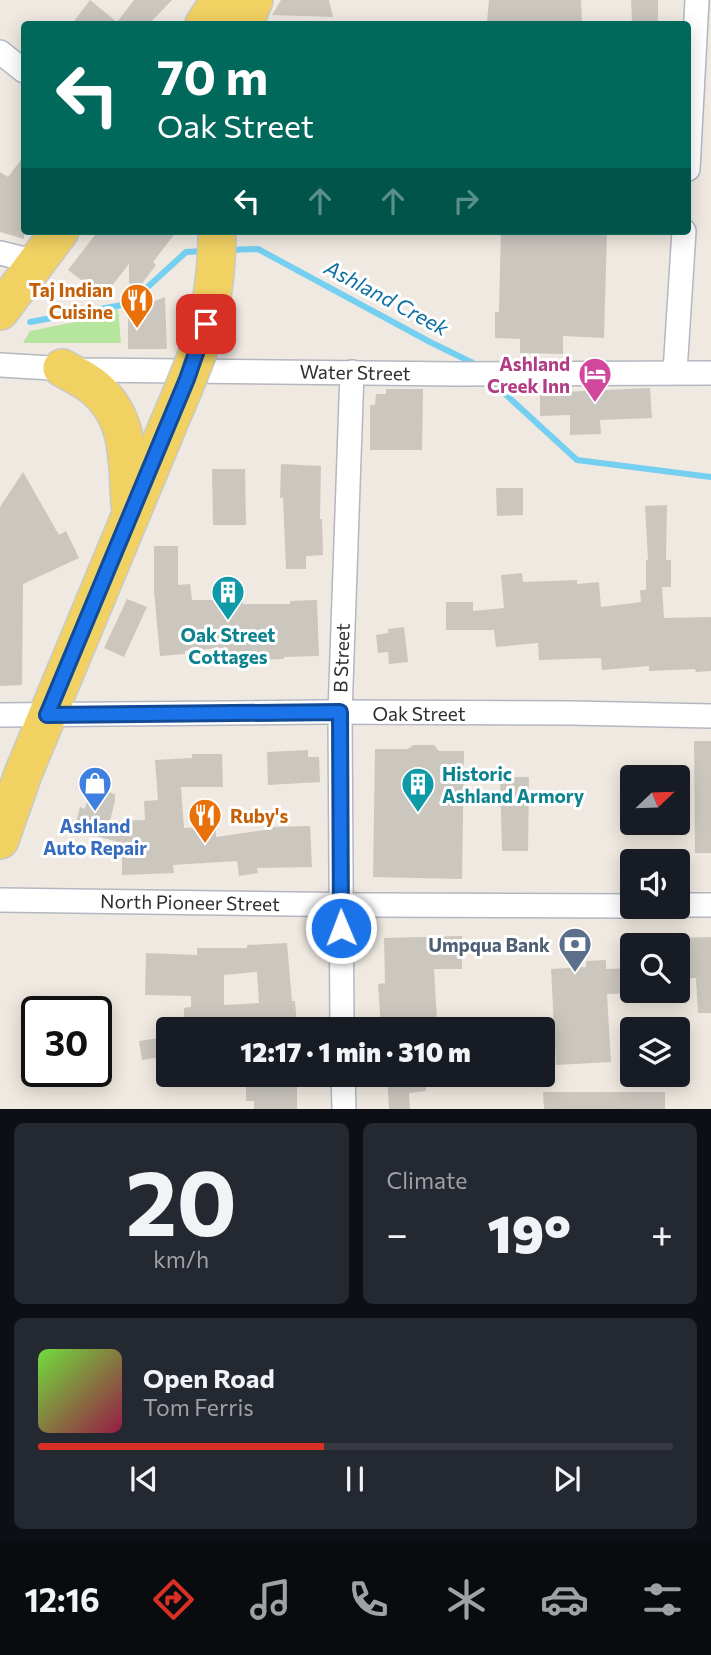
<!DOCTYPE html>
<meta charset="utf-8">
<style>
:root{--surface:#171b24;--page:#242831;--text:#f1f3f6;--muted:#9ea1a6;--line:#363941;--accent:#d93025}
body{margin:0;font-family:Commissioner,sans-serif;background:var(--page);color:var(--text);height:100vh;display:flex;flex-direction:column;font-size:26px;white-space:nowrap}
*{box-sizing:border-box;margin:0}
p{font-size:23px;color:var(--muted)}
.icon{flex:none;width:38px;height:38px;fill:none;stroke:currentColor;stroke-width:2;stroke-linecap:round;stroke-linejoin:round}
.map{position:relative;height:1109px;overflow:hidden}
.sheet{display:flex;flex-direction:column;gap:14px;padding:14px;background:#0d0f14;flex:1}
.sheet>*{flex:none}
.guide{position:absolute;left:21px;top:21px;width:670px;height:214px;border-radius:7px;box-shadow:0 4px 18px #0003;background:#00695c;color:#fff;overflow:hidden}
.needle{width:46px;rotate:67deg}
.fabs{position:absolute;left:620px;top:765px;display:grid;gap:14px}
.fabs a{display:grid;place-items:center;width:70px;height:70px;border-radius:7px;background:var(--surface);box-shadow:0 4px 18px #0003;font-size:35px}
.speed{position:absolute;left:21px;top:996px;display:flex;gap:14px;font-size:35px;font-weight:700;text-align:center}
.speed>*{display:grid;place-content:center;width:91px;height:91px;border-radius:50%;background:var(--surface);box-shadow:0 4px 18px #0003;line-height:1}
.speed .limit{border:4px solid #111;border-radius:10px;background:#fff;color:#111}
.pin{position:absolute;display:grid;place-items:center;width:60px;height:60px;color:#fff;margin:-30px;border-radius:14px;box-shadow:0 4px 10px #0006}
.me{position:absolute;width:77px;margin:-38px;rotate:359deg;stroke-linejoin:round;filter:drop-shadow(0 0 5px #0008)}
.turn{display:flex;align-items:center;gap:24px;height:147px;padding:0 21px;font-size:32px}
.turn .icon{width:91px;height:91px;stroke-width:2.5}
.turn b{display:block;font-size:49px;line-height:60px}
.lanes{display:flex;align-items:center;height:66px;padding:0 21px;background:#0003;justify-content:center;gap:35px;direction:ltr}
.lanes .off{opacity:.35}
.big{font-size:52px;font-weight:800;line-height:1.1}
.sheet .widget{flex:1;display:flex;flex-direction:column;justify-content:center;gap:10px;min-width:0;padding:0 24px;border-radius:10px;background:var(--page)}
.sheet .dial{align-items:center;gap:0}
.dial b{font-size:91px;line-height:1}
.song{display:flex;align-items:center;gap:21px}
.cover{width:84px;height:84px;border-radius:10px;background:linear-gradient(135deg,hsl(100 70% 55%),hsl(340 70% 35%))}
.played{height:7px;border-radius:4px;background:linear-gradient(90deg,var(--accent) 45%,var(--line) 45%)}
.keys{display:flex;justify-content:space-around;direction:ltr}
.heat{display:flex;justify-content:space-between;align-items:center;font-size:38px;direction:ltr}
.sheet .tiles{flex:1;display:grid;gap:14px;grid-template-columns:1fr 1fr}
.widget:last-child{grid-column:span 2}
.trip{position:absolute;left:156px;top:1017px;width:399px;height:70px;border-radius:7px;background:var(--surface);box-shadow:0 4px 18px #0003;font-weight:800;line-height:70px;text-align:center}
.tabs{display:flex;height:112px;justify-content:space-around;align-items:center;background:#090b0e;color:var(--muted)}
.tabs .icon{width:49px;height:49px}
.tabs .on{color:var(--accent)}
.tabs b{font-size:32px;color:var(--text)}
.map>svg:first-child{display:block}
</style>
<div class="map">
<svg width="711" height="1109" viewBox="0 0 711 1109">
<rect width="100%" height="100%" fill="#efe9e1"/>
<!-- green -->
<path fill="#b6e59e" d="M 118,309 L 121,343 L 23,343 L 30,331 L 100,317 Z"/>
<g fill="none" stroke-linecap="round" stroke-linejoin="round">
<!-- stream -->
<path stroke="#75cff0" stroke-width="6" d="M 228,250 L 258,249 L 430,342 L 473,363 L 478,368
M 30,322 L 122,305 L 140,294 L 186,252 L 203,251
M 490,380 L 577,460 L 711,477"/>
</g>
<!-- building -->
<path fill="#cbc7bf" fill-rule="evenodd" d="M 90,0 L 117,22 L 134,0 L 172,0 L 149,24 L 72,24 Z
M 281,0 L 329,0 L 333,17 L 272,15 Z
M 489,0 L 581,0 L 582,24 L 535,24 L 534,21 L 487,22 Z
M 631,0 L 658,0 L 658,22 L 632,23 Z
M 24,156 L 24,239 L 0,232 L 0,172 L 8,177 Z
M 98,231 L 177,231 L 153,262 L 156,265 L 137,290 L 129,283 L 129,264 L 103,297 L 68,270 Z
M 501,231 L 607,231 L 604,338 L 563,336 L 563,354 L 520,353 L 520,339 L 495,338 L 495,312 L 499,312 Z
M 165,297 L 167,349 L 128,349 L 128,311 Z
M 650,388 L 652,418 L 600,420 L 601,434 L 570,435 L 570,415 L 540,416 L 540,393 Z
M 386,389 L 423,389 L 422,450 L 370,450 L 370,405 L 375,405 L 376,394 L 386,394 Z
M 281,464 L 321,466 L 320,519 L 322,519 L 323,555 L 306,556 L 306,569 L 286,569 L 283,498 L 280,498 Z
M 212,469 L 245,469 L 246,525 L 213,525 Z
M 23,472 L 59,535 L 66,531 L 79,558 L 23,584 L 22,685 L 0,686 L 0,507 Z
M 496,488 L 523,488 L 523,515 L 497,516 Z
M 667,505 L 666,560 L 671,560 L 671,587 L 662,587 L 664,618 L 711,617 L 711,671 L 696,672 L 695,669 L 649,671 L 649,666 L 602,670 L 601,658 L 539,660 L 538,643 L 496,647 L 494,630 L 446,630 L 446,602 L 473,602 L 473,611 L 504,608 L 501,575 L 522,573 L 523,582 L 577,580 L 577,584 L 599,582 L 601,607 L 641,602 L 640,590 L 646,590 L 646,560 L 648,560 L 645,506 Z
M 154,546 L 178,546 L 178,585 L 190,584 L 192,600 L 225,600 L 225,590 L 242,589 L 243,604 L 290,604 L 290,601 L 317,600 L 319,656 L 284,657 L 284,659 L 251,660 L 251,654 L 221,655 L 221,648 L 185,651 L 185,654 L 160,656 L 154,591 Z
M 127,599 L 147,607 L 124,657 L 104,648 Z
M 404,627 L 408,662 L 389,664 L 388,652 L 378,653 L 376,635 L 388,633 L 388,629 Z
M 694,741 L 711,741 L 711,853 L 695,853 Z
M 413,745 L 434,745 L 439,751 L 464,751 L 462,879 L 373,877 L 375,749 L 408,749 Z
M 308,750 L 308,757 L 319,757 L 320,782 L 268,785 L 267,752 Z
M 192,754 L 222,754 L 223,787 L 181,787 L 184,828 L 216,826 L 216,837 L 272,829 L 272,827 L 310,826 L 312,867 L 257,868 L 258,873 L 239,876 L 237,861 L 173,865 L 174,873 L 122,875 L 122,843 L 74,830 L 80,807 L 85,809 L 90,787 L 115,794 L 115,801 L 110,821 L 145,820 L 144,801 L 158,800 L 155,760 L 192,758 Z
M 500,777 L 529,777 L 528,851 L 502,851 Z
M 462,936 L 462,969 L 434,969 L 437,1020 L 417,1021 L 418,1029 L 381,1029 L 378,984 L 385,983 L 384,938 Z
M 711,937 L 711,1013 L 698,1013 L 696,978 L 677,978 L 677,938 Z
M 287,943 L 292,1001 L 295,1001 L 297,1026 L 230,1029 L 230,1020 L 184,1020 L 184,1008 L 191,1007 L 191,996 L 145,995 L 146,953 L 197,955 L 197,948 L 247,948 L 247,945 ZM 257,972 L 259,1003 L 224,1005 L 224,975 Z
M 606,960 L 606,969 L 632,968 L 632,993 L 607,994 L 611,1062 L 556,1065 L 551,969 L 586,967 L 586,961 Z
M 165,1037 L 168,1056 L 142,1060 L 139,1041 Z
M 387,1074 L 425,1074 L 426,1091 L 409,1093 L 410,1109 L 389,1109 Z
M 246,1086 L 297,1086 L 297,1109 L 254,1109 L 254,1101 L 246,1101 Z
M 543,1092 L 665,1092 L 665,1109 L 544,1109 Z"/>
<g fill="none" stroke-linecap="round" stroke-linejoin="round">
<defs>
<path id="minor" d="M 0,52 L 24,71
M 688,169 L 697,0
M 0,253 L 37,262
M 0,365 L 85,370 L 456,374 L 711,373
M 675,372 L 684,231
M 0,715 L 324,712 L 572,713 L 711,716
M 0,900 L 369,905 L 632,906
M 677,905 L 711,905
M 342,1029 L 340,713 L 352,372
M 343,1074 L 344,1109"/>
<path id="primary" d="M 204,24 L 220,0
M 244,24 L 254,0
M 0,311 L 60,231
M 62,368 C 73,374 86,380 95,388 C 131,418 127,461 130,504
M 0,840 L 23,774 L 164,435"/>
</defs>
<!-- minor casing -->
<use href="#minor" stroke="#b4b7c1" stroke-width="26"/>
<!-- primary casing -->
<use href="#primary" stroke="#c9c9c9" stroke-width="40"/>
<!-- minor -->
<use href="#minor" stroke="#fff" stroke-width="23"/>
<!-- primary -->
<use href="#primary" stroke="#f2d163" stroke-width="37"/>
<defs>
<path id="primary-bridge" d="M 164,435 C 181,393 202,351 210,307 C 215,282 217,256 217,231"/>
</defs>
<!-- primary-bridge casing -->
<use href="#primary-bridge" stroke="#c9c9c9" stroke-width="40" stroke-linecap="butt"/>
<!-- primary-bridge -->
<use href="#primary-bridge" stroke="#f2d163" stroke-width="37"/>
</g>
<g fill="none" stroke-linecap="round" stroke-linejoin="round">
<defs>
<path id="route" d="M 206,324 L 187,379 L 47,715 L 340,712 L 341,928"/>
</defs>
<!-- route casing -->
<use href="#route" stroke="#114b97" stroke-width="18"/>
<!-- route -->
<use href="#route" stroke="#1a73e8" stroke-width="12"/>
</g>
<!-- icons -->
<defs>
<symbol id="restaurant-pin" viewBox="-11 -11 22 30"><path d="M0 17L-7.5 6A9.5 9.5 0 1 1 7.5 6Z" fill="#e8710a" stroke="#fff"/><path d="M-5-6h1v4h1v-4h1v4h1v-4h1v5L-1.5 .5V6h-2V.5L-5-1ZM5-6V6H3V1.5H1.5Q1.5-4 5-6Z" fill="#fff"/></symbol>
<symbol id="hotel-pin" viewBox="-11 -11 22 30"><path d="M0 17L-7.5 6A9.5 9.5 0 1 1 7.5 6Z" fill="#d1479c" stroke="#fff"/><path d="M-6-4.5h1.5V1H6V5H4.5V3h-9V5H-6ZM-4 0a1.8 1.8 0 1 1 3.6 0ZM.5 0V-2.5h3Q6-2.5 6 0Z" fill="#fff"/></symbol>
<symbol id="building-pin" viewBox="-11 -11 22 30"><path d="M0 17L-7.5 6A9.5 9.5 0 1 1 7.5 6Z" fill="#0f9aa8" stroke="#fff"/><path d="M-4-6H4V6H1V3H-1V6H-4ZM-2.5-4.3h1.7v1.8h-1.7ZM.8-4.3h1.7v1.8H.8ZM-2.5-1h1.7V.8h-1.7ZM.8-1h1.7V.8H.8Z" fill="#fff"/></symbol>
<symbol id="shop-pin" viewBox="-11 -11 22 30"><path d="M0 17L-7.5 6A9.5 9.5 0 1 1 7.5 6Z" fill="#3f7fe0" stroke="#fff"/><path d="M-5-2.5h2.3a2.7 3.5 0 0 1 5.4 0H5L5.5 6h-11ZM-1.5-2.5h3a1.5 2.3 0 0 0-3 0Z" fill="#fff"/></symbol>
<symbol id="bank-pin" viewBox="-11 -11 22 30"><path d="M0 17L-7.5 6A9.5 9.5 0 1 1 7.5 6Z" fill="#5c6f8a" stroke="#fff"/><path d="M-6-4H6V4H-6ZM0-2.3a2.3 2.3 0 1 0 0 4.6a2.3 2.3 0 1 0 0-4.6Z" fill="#fff"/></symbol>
</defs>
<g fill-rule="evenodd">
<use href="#restaurant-pin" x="118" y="281" width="38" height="52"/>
<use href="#hotel-pin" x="576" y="355" width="38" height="52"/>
<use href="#building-pin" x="209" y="573" width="38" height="52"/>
<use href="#shop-pin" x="76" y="764" width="38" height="52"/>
<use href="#building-pin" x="399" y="765" width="38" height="52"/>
<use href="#restaurant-pin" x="186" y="796" width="38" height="52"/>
<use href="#bank-pin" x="556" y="925" width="38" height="52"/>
</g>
<g text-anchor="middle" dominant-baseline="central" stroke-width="6" stroke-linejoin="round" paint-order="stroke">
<!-- food labels -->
<g font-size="19" font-weight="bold" fill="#c56008" stroke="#fff" text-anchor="end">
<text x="113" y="289">Taj Indian<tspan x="113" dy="22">Cuisine</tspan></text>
<text x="230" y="815" text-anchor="start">Ruby's</text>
</g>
<!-- hotel labels -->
<g font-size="19" font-weight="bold" fill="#b23c85" stroke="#fff" text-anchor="end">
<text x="570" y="363">Ashland<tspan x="570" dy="22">Creek Inn</tspan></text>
</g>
<!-- street labels -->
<g font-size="19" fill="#2e2e2e" stroke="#fff">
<text transform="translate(355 372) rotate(1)">Water Street</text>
<text transform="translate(341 658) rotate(-88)">B Street</text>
<text x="419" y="713">Oak Street</text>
<text transform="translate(190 902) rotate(1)">North Pioneer Street</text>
</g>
<!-- culture labels -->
<g font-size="19" font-weight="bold" fill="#0d838f" stroke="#fff">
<text x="228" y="634">Oak Street<tspan x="228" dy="22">Cottages</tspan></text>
<text x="442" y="773" text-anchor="start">Historic<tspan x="442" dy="22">Ashland Armory</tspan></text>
</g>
<!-- shop labels -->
<g font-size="19" font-weight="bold" fill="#366cbe" stroke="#fff">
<text x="95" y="825">Ashland<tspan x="95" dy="22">Auto Repair</tspan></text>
</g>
<!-- service labels -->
<g font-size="19" font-weight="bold" fill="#4e5e75" stroke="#fff" text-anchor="end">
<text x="550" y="944">Umpqua Bank</text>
</g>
<!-- water labels -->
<g font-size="21" font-style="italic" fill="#0d6fa3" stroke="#fff">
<text transform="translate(387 297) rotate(28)">Ashland Creek</text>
</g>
</g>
</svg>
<div class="fabs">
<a><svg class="needle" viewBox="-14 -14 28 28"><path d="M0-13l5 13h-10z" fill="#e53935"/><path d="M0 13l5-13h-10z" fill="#9ea1a6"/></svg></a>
<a><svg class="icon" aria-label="sound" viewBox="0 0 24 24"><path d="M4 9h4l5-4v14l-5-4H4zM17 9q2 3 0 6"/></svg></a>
<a><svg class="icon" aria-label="search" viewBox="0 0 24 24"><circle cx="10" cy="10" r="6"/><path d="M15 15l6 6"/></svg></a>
<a><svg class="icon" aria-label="layers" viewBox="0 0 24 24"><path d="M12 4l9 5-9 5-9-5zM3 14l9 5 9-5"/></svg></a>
</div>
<div class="speed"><div class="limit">30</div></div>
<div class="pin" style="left:206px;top:324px;background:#d93025"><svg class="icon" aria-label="arrive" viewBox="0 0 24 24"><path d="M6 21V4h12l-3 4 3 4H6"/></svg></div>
<svg class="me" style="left:341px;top:928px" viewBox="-20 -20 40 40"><circle r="17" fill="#1a73e8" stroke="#fff" stroke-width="3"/><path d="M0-11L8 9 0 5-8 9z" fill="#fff"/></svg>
<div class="trip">12:17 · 1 min · 310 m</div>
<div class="guide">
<div class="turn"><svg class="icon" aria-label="left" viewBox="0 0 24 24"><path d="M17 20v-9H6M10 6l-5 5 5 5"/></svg><div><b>70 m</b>Oak Street</div></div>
<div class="lanes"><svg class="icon" aria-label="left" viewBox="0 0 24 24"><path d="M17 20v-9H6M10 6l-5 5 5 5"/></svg><svg class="icon off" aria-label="ahead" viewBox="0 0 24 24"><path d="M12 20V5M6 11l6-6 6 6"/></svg><svg class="icon off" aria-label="ahead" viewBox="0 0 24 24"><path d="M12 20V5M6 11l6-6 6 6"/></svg><svg class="icon off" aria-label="right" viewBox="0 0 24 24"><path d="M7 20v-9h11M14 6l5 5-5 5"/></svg></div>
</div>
</div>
<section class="sheet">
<div class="tiles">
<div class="widget dial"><b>20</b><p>km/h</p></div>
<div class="widget"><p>Climate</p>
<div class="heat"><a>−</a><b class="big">19°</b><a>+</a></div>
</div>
<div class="widget">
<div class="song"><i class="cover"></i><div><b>Open Road</b><p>Tom Ferris</p></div></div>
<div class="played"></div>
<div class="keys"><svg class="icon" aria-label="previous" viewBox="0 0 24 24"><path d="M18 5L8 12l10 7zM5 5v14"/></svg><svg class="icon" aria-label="pause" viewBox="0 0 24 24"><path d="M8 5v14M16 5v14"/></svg><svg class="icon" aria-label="next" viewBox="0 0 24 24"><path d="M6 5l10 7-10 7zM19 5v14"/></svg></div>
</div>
</div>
</section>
<nav class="tabs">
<b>12:16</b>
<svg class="icon on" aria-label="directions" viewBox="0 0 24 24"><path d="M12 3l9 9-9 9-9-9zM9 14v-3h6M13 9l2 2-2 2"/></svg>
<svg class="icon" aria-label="music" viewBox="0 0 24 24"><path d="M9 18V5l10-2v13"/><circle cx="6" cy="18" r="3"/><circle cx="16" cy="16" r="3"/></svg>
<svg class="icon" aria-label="phone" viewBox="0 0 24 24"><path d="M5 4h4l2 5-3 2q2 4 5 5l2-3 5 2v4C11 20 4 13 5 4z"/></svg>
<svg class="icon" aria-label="climate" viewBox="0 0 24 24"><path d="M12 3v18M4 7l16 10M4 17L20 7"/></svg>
<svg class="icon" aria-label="car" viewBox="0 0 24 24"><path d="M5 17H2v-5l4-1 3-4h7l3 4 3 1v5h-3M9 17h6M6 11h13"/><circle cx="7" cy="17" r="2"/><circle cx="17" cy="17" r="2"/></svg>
<svg class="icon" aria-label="filters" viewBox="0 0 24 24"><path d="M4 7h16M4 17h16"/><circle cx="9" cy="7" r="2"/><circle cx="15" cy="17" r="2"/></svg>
</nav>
